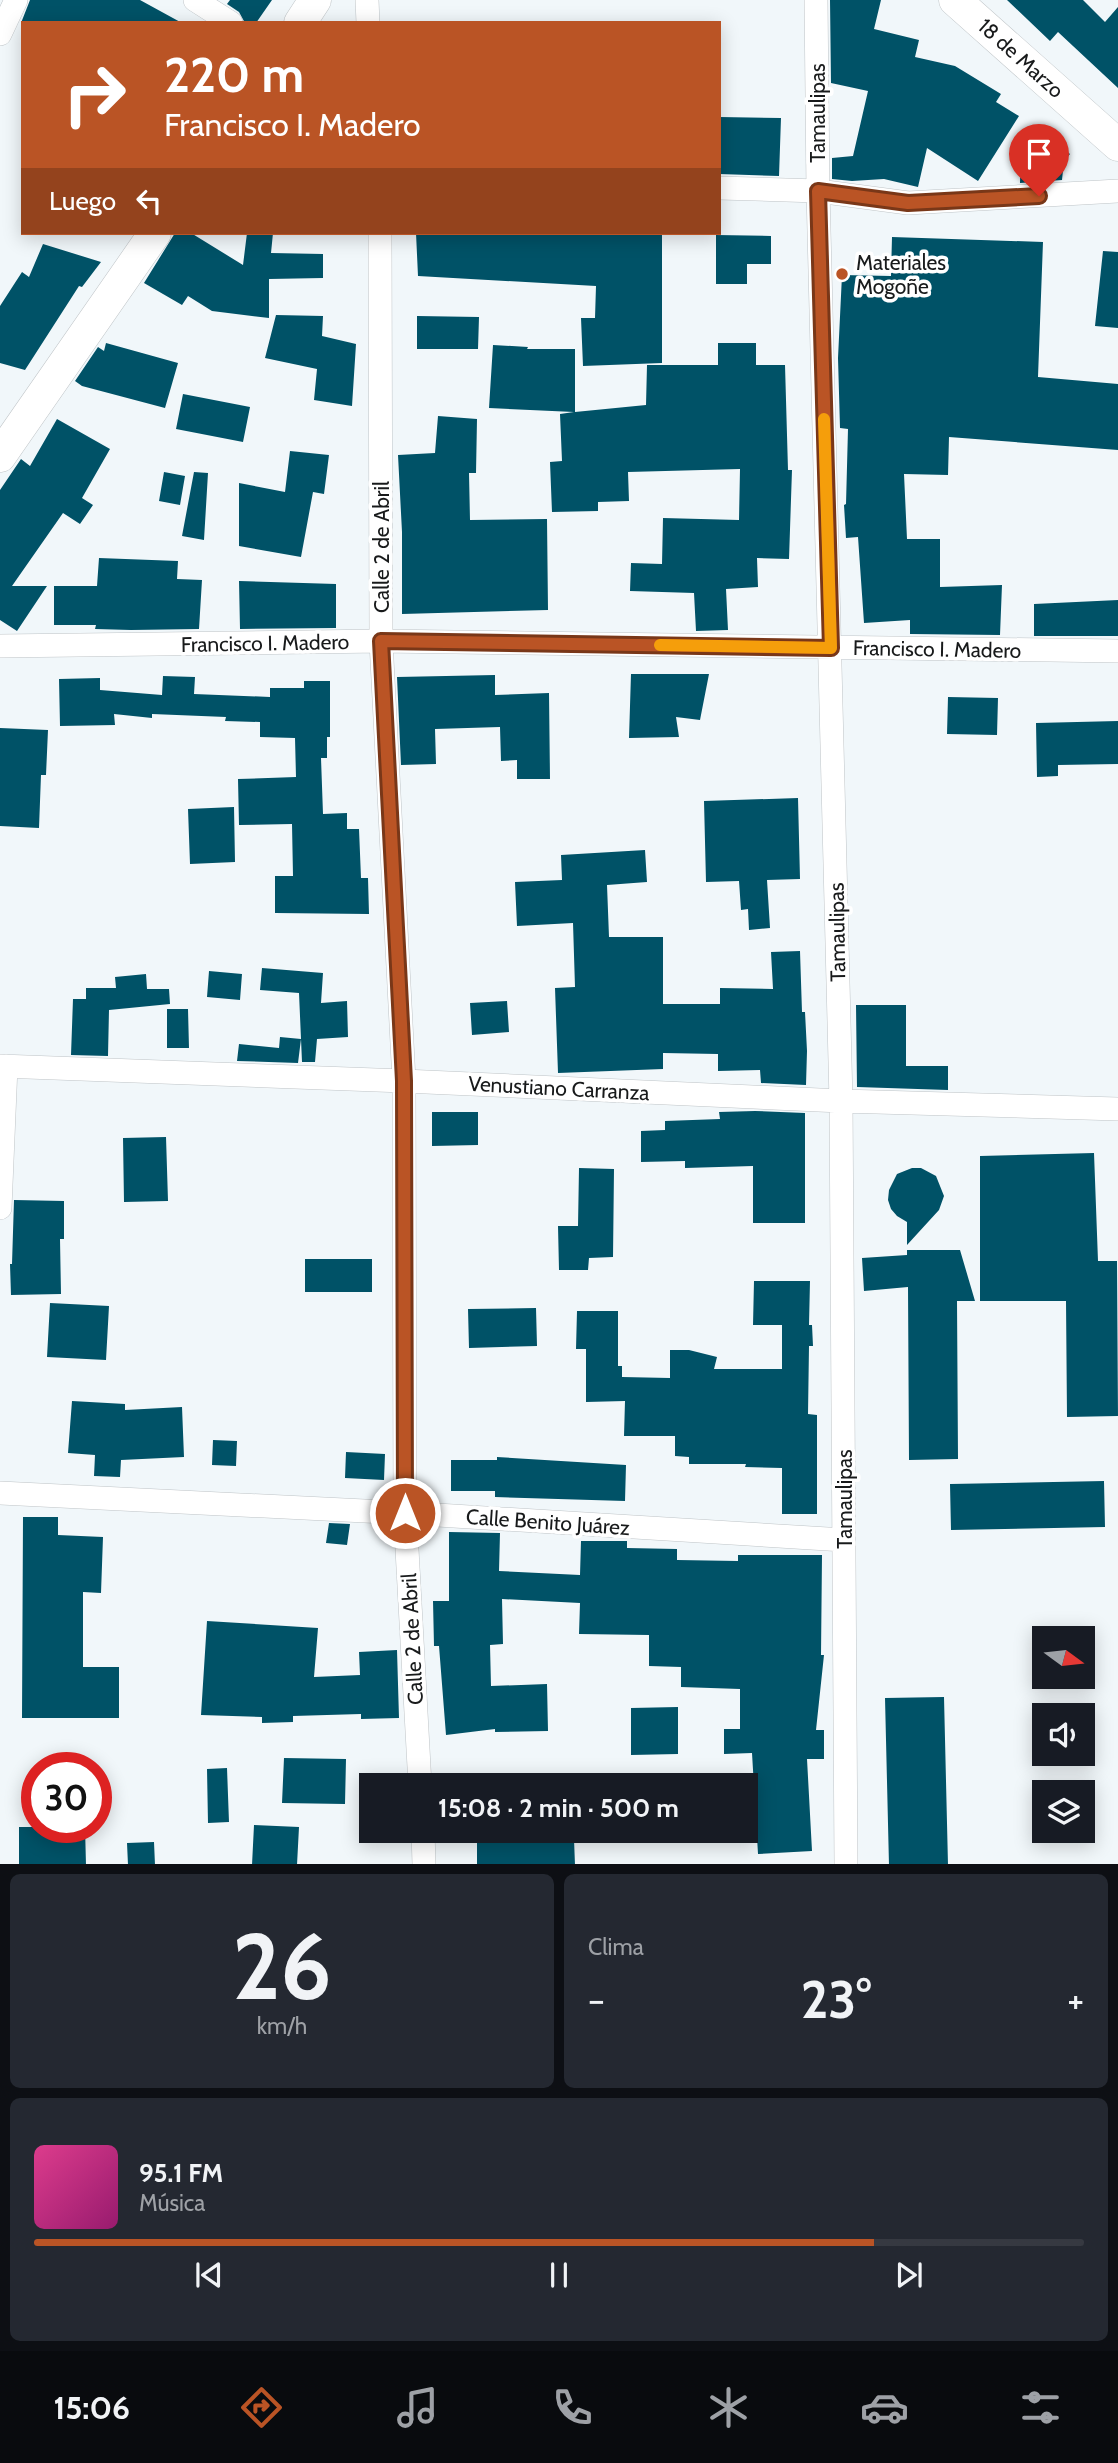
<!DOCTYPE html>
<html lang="es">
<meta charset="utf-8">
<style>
:root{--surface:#171b24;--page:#242831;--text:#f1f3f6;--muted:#9ea1a6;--line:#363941;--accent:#ba5425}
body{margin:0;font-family:Cabin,sans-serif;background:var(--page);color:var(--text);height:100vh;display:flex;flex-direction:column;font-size:26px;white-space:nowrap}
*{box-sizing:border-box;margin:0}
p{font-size:23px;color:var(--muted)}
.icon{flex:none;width:38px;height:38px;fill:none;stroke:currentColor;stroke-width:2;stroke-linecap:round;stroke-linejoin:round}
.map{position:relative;height:1864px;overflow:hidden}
.sheet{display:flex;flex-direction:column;gap:10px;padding:10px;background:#0d0f14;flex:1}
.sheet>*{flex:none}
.guide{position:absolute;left:21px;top:21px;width:700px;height:214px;border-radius:0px;box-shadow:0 4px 18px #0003;background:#ba5425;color:#fff;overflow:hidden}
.needle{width:46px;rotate:105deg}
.tools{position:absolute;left:1032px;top:1626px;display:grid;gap:14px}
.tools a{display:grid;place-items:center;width:63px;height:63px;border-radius:0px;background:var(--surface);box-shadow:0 4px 18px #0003;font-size:35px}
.speed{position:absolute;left:21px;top:1752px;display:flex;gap:14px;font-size:35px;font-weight:700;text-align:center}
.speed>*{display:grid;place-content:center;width:91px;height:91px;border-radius:50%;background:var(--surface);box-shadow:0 4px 18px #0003;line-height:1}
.speed .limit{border:10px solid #d22;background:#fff;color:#111}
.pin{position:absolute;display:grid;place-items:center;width:60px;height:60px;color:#fff;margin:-72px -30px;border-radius:50% 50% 50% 0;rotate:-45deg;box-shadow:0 0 7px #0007}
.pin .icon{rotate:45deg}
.me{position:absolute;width:77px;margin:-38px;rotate:0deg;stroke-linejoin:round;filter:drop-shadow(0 0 5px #0008)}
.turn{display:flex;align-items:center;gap:24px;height:147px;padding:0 28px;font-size:32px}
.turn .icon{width:91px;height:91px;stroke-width:2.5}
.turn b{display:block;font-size:49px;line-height:60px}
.then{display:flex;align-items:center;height:66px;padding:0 28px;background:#0003;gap:14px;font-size:26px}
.big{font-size:52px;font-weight:700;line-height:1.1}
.sheet .widget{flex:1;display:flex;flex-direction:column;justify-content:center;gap:10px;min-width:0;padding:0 24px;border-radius:10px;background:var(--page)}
.sheet .dial{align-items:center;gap:0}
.dial b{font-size:91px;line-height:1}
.song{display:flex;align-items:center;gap:21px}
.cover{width:84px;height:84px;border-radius:10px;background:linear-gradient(135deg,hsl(330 70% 55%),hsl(320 70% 35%))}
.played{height:7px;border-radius:4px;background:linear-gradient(90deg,var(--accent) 80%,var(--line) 80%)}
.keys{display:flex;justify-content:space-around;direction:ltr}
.heat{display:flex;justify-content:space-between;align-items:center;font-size:38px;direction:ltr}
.sheet .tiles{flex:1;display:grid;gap:10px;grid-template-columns:1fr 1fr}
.widget:last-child{grid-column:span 2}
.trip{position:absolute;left:359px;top:1773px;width:399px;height:70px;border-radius:0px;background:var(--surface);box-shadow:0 4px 18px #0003;font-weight:700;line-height:70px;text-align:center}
.tab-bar{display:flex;height:112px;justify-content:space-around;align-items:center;background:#090b0e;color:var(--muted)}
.tab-bar .icon{width:49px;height:49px}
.tab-bar .on{color:var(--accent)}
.tab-bar b{font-size:32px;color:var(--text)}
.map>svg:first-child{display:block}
</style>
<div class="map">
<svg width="1118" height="1865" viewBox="0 0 1118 1865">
<rect width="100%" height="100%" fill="#f1f7fa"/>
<!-- building -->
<path fill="#005267" d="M 30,0 L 140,0 L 182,23 L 21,23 Z
M 230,0 L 272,0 L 256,23 L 245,23 L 239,12 L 227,4 Z
M 830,0 L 881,0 L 874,29 L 919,40 L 915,57 L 955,66 L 1001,94 L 996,102 L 1019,116 L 978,181 L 927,148 L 918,187 L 884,179 L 852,181 L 832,179 L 832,158 L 853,156 L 868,91 L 831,83 Z
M 1007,0 L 1083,0 L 1105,22 L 1118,7 L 1118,88 L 1058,32 L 1050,41 Z
M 719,117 L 781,118 L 779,176 L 719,174 Z
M 1053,141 L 1070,154 L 1064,161 L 1062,180 L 1020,183 L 1021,143 L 1041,156 Z
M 175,233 L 191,233 L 243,265 L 247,233 L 273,233 L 271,253 L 323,254 L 323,278 L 269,279 L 269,318 L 212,311 L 188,296 L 182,305 L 144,283 Z
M 416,233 L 662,233 L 662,363 L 583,366 L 581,318 L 595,318 L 596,286 L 418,276 Z
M 716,235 L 771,236 L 771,264 L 747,264 L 747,284 L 716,284 Z
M 892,237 L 1043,242 L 1038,377 L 1118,384 L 1118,450 L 949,437 L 948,475 L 904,474 L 907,539 L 940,539 L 940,587 L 1002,585 L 1000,635 L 910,634 L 910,620 L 864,623 L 858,537 L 846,538 L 844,505 L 846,504 L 848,429 L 840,428 L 838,358 L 842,275 L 891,276 Z
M 43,244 L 101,262 L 82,287 L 79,286 L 25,370 L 0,363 L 0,306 L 22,272 L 29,277 Z
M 1103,251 L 1118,252 L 1118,328 L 1095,326 Z
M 276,315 L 323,316 L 322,336 L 356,344 L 352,406 L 314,400 L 317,369 L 265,358 Z
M 417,316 L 479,317 L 478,349 L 417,349 Z
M 106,343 L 178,363 L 165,408 L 82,386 L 75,381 L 98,347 L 104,351 Z
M 718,343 L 756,343 L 756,365 L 785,365 L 788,470 L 792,470 L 789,559 L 757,558 L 758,587 L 726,589 L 728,630 L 696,631 L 694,593 L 630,591 L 631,563 L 662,564 L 663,518 L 739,520 L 740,469 L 628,472 L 629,501 L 598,502 L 598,511 L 552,512 L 550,462 L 562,461 L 560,414 L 574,412 L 489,408 L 493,345 L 528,347 L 527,349 L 575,349 L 575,412 L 646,405 L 647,365 L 718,365 Z
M 183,394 L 250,407 L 243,442 L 176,429 Z
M 438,416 L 477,419 L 476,473 L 469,473 L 470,520 L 547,519 L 548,610 L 402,614 L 402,532 L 398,455 L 435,453 Z
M 57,419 L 110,449 L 82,498 L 93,505 L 80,524 L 63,513 L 12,586 L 47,586 L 17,631 L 0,620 L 0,490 L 21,459 L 30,466 Z
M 290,451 L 329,455 L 324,494 L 313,492 L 301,557 L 239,546 L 239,483 L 285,492 Z
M 164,472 L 185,476 L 180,505 L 159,501 Z
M 194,472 L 208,473 L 204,540 L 182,536 Z
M 99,558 L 178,561 L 177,579 L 202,580 L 199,629 L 131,630 L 95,629 L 96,625 L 54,625 L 54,586 L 97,586 Z
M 239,581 L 336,584 L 336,628 L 240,629 Z
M 1118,600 L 1118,636 L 1034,636 L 1034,604 Z
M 631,674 L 709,674 L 700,720 L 676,717 L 679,737 L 629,738 Z
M 495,675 L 495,695 L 549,693 L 550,779 L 517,779 L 517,760 L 501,761 L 500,727 L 435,729 L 436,764 L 401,765 L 397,677 Z
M 163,676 L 195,677 L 194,694 L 270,697 L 270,688 L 304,688 L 304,681 L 330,681 L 330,737 L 327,737 L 327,758 L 321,758 L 323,814 L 347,813 L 347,829 L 359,829 L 361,878 L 368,878 L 369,914 L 275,913 L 275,876 L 293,876 L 292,824 L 239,825 L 238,779 L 296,777 L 295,738 L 260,737 L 260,722 L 225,721 L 226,717 L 152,714 L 152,718 L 114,714 L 115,725 L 60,726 L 59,679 L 100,678 L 100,690 L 162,695 Z
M 948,697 L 998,698 L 997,735 L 947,734 Z
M 1118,721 L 1118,764 L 1058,765 L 1058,776 L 1037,777 L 1036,723 Z
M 0,728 L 48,730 L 46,775 L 41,775 L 39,828 L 0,826 Z
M 798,798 L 800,879 L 767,880 L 770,928 L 749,930 L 748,909 L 741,910 L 739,881 L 706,882 L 704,801 Z
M 234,807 L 235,862 L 190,864 L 188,809 Z
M 645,850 L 647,882 L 607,885 L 609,937 L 663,937 L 663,1004 L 720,1004 L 720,988 L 773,989 L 771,952 L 800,951 L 802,1012 L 805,1012 L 807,1051 L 806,1085 L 761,1083 L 760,1070 L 718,1071 L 718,1054 L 663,1053 L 663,1069 L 558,1073 L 555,988 L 575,987 L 573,923 L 517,926 L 515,882 L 562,880 L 561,855 Z
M 262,968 L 323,973 L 321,1003 L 347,1001 L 348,1037 L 317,1039 L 315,1062 L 302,1062 L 299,993 L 260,990 Z
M 209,971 L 242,974 L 240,1000 L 207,997 Z
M 146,974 L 147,989 L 169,989 L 170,1004 L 109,1010 L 108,1056 L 71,1055 L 73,999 L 86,999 L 86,988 L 116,988 L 115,977 Z
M 507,1001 L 509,1032 L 472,1035 L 470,1003 Z
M 856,1005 L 906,1005 L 906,1066 L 948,1066 L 948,1090 L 857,1087 Z
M 167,1009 L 188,1009 L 189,1048 L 167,1048 Z
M 280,1037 L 301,1039 L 298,1063 L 237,1061 L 239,1044 L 279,1048 Z
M 755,1111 L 805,1113 L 805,1223 L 753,1223 L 753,1166 L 685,1168 L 685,1161 L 641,1162 L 641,1131 L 665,1130 L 665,1121 L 720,1119 L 719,1112 Z
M 432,1112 L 478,1112 L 478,1145 L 432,1146 Z
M 166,1137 L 168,1201 L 124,1202 L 123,1138 Z
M 1094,1153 L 1098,1261 L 1117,1261 L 1118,1416 L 1067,1417 L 1066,1301 L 980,1301 L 980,1156 Z
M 579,1168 L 614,1169 L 613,1257 L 589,1258 L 588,1270 L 559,1270 L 558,1226 L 578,1226 Z
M 912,1168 L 921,1168 L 936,1176 L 944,1196 L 939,1210 L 907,1245 L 907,1222 L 897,1216 L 891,1209 L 888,1200 L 889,1190 L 897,1174 Z
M 14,1200 L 64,1201 L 64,1239 L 60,1239 L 61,1294 L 11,1295 L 10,1264 L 12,1264 Z
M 907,1250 L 960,1250 L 975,1301 L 957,1301 L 958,1459 L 909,1460 L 908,1287 L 864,1291 L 862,1258 L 907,1255 Z
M 305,1259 L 372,1259 L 372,1292 L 305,1292 Z
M 754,1281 L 810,1281 L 809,1325 L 812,1325 L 813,1346 L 809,1346 L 808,1414 L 817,1415 L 817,1514 L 782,1514 L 782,1468 L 745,1467 L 746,1464 L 689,1464 L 689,1457 L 675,1456 L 675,1436 L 624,1436 L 625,1401 L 586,1402 L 586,1349 L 576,1349 L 577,1311 L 618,1311 L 618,1366 L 622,1366 L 622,1377 L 670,1378 L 670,1350 L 689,1350 L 717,1357 L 714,1369 L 782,1369 L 782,1325 L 753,1325 Z
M 50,1303 L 109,1306 L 106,1360 L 47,1357 Z
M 536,1308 L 537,1346 L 469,1348 L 468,1309 Z
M 72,1401 L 125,1404 L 125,1410 L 182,1407 L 184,1457 L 121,1460 L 120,1477 L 94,1476 L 95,1455 L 68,1453 Z
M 213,1440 L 237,1441 L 236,1466 L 212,1465 Z
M 346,1452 L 385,1454 L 384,1480 L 345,1478 Z
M 497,1457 L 626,1465 L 625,1501 L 495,1497 L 495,1491 L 451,1491 L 451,1460 L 497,1460 Z
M 1104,1481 L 1105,1527 L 951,1530 L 950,1484 Z
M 23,1517 L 58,1517 L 58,1535 L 103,1537 L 101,1593 L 83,1592 L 83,1667 L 119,1667 L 119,1718 L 22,1718 Z
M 329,1523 L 350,1524 L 347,1545 L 326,1543 Z
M 449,1532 L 500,1533 L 499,1571 L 580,1575 L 581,1541 L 627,1541 L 627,1548 L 677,1549 L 677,1560 L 738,1561 L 738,1555 L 822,1555 L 821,1655 L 824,1655 L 816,1730 L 824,1730 L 824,1759 L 807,1759 L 812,1851 L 758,1854 L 752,1753 L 724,1754 L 724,1729 L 740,1729 L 740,1689 L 681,1687 L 681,1667 L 649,1666 L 649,1635 L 579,1634 L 580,1603 L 502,1599 L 503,1644 L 490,1645 L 491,1686 L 547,1684 L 548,1731 L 495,1732 L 495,1729 L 446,1735 L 439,1646 L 434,1646 L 433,1601 L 449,1601 Z
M 207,1621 L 318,1628 L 314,1677 L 360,1675 L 359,1652 L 397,1650 L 399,1718 L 361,1719 L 361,1714 L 293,1716 L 293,1722 L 262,1723 L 262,1717 L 201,1715 Z
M 944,1697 L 948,1865 L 889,1865 L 885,1698 Z
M 678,1707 L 678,1754 L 631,1755 L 631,1708 Z
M 284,1758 L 346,1759 L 345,1804 L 282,1803 Z
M 227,1768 L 229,1822 L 208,1823 L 207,1769 Z
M 254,1825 L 299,1827 L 297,1865 L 252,1865 Z
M 19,1827 L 85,1827 L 86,1865 L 19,1865 Z
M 477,1830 L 553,1830 L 553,1840 L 574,1839 L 575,1865 L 477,1865 Z
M 154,1842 L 155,1865 L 128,1865 L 127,1843 Z"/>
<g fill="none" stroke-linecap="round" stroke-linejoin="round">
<defs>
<path id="minor" d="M 195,0 L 231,23
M 367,0 L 368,23
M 816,0 L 818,191 L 841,1101 L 846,1865
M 0,34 L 16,0
M 719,188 L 818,191 L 908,203 L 1118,191
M 380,233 L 381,641 L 404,1081 L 405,1513 L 420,1785
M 0,646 L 381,641 L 1118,651
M 0,1066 L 404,1081 L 841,1101 L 1118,1109
M 0,1208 L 6,1066
M 0,1493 L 405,1513 L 844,1540
M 423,1830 L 424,1865"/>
<path id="secondary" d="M 955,0 L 1118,145
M 300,23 L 315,0
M 0,456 L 155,233"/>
</defs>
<!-- minor casing -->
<use href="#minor" stroke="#bfc4c7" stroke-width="24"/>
<!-- secondary casing -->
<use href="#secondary" stroke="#bfc4c7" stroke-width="33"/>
<!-- minor -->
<use href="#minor" stroke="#fff" stroke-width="23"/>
<!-- secondary -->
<use href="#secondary" stroke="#fff" stroke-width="32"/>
</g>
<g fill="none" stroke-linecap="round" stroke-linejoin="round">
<defs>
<path id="route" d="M 405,1513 L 404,1081 L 381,641 L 831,648 L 818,191 L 908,203 L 1039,196"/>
</defs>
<!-- route casing -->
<use href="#route" stroke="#793718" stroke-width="18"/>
<!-- route -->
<use href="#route" stroke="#ba5425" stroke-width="12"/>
<!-- slow -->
<path stroke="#f59e0b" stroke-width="12" d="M 660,645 L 831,648 L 824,419"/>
</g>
<!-- markers -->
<circle fill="#ba5425" stroke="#fff" stroke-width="2.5" cx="842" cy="274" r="7"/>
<g text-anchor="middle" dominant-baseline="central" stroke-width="7" stroke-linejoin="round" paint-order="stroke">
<!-- street labels -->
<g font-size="21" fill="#181a1b" stroke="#fff">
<text transform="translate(1021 58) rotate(42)">18 de Marzo</text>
<text transform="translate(817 113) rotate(-90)">Tamaulipas</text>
<text transform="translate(381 547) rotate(-90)">Calle 2 de Abril</text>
<text transform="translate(265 643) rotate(-1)">Francisco I. Madero</text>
<text transform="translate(937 649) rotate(1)">Francisco I. Madero</text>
<text transform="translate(837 932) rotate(-91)">Tamaulipas</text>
<text transform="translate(559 1088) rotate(3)">Venustiano Carranza</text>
<text transform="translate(844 1499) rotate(-90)">Tamaulipas</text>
<text transform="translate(548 1522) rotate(4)">Calle Benito Juárez</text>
<text transform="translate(412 1639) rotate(-93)">Calle 2 de Abril</text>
</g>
<!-- poi labels -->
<g font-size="21" fill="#181a1b" stroke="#fff" text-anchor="start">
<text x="856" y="262">Materiales<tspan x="856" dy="24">Mogoñe</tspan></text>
</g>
</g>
</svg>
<div class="tools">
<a><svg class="needle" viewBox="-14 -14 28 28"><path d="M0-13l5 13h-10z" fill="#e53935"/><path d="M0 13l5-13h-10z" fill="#9ea1a6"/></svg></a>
<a><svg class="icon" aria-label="sound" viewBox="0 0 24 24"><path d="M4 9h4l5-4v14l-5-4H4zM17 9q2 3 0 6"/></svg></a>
<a><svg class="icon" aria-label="layers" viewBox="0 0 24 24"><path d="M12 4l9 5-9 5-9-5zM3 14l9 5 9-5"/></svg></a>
</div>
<div class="speed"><div class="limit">30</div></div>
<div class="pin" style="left:1039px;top:196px;background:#d93025"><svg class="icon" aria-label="arrive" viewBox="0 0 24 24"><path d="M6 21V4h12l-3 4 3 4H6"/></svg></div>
<svg class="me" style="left:405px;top:1513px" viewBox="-20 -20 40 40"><circle r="17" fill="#ba5425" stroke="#fff" stroke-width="3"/><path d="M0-11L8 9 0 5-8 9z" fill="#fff"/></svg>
<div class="trip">15:08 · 2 min · 500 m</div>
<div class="guide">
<div class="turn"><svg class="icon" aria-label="right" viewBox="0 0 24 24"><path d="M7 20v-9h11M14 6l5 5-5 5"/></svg><div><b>220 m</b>Francisco I. Madero</div></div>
<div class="then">Luego<svg class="icon" aria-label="left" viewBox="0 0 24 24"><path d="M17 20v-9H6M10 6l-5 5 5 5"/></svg></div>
</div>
</div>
<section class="sheet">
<div class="tiles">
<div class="widget dial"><b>26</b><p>km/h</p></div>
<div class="widget"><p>Clima</p>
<div class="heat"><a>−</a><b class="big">23°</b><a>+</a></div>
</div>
<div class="widget">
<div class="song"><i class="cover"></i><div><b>95.1 FM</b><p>Música</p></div></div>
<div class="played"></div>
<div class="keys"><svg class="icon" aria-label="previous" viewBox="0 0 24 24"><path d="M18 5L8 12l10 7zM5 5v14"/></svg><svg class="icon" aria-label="pause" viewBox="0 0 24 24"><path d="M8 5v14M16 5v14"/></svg><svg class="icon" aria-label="next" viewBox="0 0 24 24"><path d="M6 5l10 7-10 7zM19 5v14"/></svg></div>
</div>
</div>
</section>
<nav class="tab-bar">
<b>15:06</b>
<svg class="icon on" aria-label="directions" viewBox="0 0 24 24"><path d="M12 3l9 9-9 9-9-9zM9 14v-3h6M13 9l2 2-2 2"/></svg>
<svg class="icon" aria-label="music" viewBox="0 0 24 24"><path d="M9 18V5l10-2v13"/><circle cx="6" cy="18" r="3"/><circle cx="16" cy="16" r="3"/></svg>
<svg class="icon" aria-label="phone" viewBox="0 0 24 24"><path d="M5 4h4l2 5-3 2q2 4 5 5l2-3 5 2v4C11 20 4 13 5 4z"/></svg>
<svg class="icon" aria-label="climate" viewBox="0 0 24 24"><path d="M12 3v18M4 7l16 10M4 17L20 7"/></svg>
<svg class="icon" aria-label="car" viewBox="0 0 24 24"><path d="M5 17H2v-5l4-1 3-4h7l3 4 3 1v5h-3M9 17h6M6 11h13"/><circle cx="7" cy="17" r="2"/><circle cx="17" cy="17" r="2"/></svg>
<svg class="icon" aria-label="filters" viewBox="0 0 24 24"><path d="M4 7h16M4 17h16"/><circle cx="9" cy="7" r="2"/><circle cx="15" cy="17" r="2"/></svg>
</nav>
